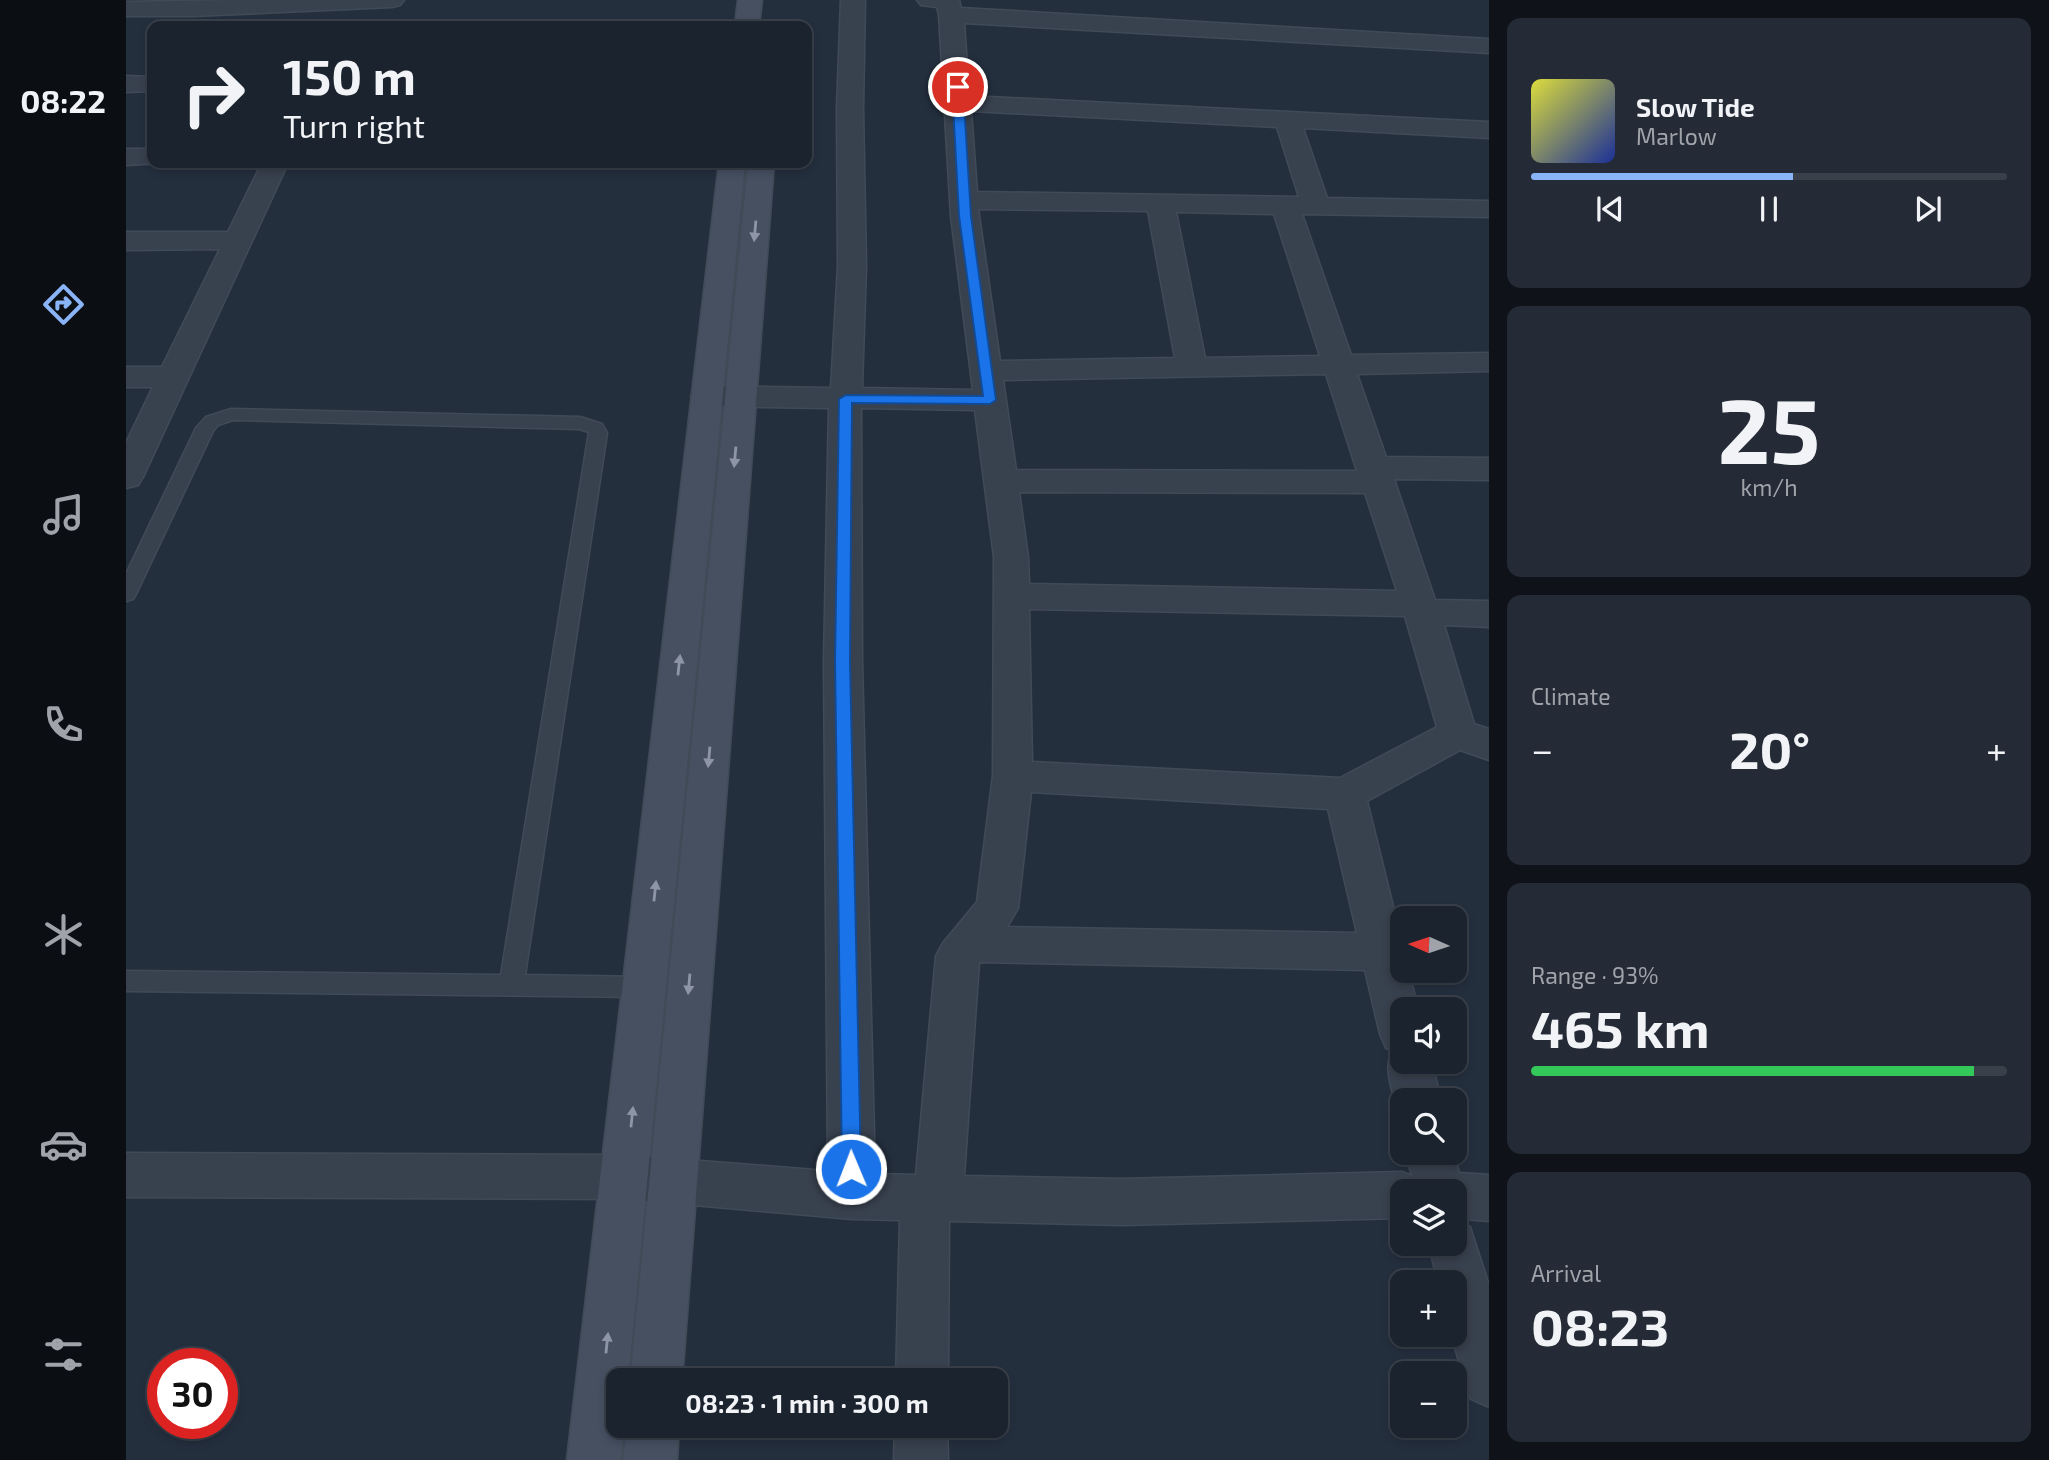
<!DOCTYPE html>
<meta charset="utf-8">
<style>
:root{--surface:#1b232e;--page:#242b36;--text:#f1f3f6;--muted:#a0a4aa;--line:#39404a;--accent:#8ab4f8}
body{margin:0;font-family:"Exo 2",sans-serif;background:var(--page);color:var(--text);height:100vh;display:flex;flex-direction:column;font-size:26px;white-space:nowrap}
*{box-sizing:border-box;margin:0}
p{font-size:23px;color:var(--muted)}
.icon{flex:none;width:38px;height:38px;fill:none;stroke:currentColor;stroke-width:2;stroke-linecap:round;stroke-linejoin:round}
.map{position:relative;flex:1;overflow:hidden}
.details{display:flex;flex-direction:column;gap:18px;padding:18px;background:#0f1319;width:560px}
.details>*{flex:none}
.top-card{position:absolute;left:21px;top:21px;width:665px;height:147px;border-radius:14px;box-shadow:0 4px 10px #0003,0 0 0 2px var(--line);background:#1b232e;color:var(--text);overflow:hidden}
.needle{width:46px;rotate:273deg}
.controls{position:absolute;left:1264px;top:906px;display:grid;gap:14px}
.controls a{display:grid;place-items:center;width:77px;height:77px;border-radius:14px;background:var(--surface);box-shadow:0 4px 10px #0003,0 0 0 2px var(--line);font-size:35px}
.speed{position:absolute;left:21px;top:1348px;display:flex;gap:14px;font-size:35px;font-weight:700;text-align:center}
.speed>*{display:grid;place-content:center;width:91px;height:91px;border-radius:50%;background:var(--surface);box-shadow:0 4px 10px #0003,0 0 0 2px var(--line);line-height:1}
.speed .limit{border:10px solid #d22;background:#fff;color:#111}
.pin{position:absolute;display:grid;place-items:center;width:60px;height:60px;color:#fff;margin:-30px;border:4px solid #fff;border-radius:50%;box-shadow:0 2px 7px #0007}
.me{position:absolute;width:77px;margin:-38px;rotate:359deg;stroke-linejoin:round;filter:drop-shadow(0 0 5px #0008)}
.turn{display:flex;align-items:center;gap:24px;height:147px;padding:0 21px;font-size:32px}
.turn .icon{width:91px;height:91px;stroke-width:2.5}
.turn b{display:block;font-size:49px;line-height:60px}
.big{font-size:52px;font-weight:700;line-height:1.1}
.details .card{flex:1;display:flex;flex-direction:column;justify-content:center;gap:10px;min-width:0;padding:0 24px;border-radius:14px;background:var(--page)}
.details .dial{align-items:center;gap:0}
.dial b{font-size:91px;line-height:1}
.song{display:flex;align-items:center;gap:21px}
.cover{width:84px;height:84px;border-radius:10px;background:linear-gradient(135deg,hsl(60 70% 55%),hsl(230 70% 35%))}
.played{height:7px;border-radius:4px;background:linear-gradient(90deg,var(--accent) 55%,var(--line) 55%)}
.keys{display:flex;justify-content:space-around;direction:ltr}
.heat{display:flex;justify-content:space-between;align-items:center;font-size:38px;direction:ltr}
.charge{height:10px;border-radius:5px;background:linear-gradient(90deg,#34c759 93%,var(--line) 0)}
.trip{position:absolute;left:480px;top:1368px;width:402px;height:70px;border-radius:14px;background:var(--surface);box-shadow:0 4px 10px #0003,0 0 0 2px var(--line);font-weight:700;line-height:70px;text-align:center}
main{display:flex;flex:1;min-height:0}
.tabs{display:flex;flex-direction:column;width:126px;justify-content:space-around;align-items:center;background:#0b0e12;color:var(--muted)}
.tabs .icon{width:49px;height:49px}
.tabs .active{color:var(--accent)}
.tabs b{font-size:32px;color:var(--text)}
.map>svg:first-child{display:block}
</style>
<main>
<nav class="tabs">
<b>08:22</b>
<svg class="icon active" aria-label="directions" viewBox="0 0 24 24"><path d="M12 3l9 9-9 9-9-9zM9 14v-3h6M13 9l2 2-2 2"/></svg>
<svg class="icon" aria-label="music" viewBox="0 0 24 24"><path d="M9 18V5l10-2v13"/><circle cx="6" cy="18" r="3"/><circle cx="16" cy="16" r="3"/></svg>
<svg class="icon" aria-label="phone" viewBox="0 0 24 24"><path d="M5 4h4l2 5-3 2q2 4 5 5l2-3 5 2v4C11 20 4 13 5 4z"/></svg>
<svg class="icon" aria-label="climate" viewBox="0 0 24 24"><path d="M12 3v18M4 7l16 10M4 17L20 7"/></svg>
<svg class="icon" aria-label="car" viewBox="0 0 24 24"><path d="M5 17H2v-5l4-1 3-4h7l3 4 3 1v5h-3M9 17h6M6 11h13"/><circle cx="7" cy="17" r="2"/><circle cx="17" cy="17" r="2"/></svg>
<svg class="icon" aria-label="filters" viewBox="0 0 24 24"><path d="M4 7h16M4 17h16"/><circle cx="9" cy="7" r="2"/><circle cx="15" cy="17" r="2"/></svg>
</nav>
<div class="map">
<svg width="1363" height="1460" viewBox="0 0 1363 1460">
<rect width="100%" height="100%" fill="#242f3e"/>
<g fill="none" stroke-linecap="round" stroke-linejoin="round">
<defs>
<path id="lane" d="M 105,409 L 454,417 L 476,424 L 481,433 L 399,975 L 519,977 L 527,980 L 531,987 L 527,994 L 519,997 L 0,991 L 0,971 L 375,975 L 463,432 L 453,429 L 107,420 L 92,425 L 87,431 L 10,594 L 7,599 L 0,601 L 0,574 L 70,428 L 80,417 Z"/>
<path id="street" d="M 110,0 L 278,0 L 274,5 L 266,7 L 68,16 L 0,16 L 0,2 Z
M 715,0 L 739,0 L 737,109 L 740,266 L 736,388 L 847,390 L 825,216 L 813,15 L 811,7 L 795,5 L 791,0 L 833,0 L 835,8 L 1363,39 L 1363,53 L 838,23 L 843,96 L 1363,122 L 1363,138 L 1177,128 L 1201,198 L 1363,201 L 1363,217 L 1176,214 L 1225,355 L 1363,353 L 1363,371 L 1231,374 L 1260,457 L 1363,458 L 1363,480 L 1268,479 L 1309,600 L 1363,601 L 1363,627 L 1318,625 L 1348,724 L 1363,729 L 1363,760 L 1334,750 L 1241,801 L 1276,943 L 1276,971 L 1283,971 L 1292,1010 L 1276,1010 L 1276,1062 L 1306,1062 L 1315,1101 L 1276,1101 L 1276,1116 C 1267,1096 1257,1070 1266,1050 L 1260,1048 L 1254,1034 L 1239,970 L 853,962 L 838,1176 L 996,1179 L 1276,1172 L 1286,1176 L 1280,1153 L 1328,1153 L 1333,1173 L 1363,1175 L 1363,1221 L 1328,1218 L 1328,1192 L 1276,1192 L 1276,1218 L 996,1225 L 823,1221 L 822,1381 L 770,1381 L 774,1220 L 726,1219 L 499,1199 L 0,1197 L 0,1153 L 499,1155 L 702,1171 L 698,661 L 703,408 L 581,406 L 570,403 L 565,396 L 570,389 L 581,386 L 705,388 L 712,266 L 711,109 ZM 845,111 L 1151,127 L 1173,197 L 851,192 ZM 852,209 L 1022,211 L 1049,358 L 874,361 ZM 1050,212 L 1148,214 L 1194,356 L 1079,358 ZM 1200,374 L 1231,471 L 890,470 L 877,380 ZM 735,408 L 849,410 L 868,557 L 867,776 L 851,902 L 817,943 L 810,956 L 790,1175 L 749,1174 L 736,661 ZM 893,492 L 1239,493 L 1271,591 L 903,584 L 902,557 ZM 903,609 L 1279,616 L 1311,727 L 1214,778 L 906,762 ZM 905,792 L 1202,809 L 1231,933 L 881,927 L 892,908 Z
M 0,76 L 26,77 L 26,91 L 0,92 Z
M 0,149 L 26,149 L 26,163 L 35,163 L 0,165 Z
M 136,163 L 162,163 L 17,477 L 12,485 L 0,488 L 0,443 L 27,387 L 0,387 L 0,367 L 36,367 L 94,249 L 0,250 L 0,232 L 102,232 Z
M 1328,1221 L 1344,1227 L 1363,1286 L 1363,1407 L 1345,1399 L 1325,1335 L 1328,1335 L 1328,1283 L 1312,1283 L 1303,1244 L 1328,1244 Z
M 769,1426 L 821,1426 L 822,1460 L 768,1460 Z"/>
<path id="secondary" d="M 612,0 L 636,0 L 633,26 L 609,26 Z
M 593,163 L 619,163 L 502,1381 L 492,1381 L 492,1426 L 498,1426 L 495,1460 L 441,1460 Z
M 622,163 L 648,163 L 556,1381 L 504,1381 Z
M 501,1426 L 553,1426 L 551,1460 L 497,1460 Z"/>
</defs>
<!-- lane casing -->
<use href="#lane" stroke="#414a57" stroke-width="3"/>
<!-- street casing -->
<use href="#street" stroke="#414a57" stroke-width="3"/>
<!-- secondary casing -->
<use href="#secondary" stroke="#414a57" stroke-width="3"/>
<!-- lane -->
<use href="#lane" fill="#38414e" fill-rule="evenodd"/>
<!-- street -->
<use href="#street" fill="#38414e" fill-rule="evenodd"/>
<!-- secondary -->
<use href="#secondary" fill="#465061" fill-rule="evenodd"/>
</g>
<!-- one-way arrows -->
<defs><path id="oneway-solid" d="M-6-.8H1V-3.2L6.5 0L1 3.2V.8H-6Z" transform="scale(1.75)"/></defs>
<g fill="#8e96a5">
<use href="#oneway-solid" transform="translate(629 231) rotate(95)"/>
<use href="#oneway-solid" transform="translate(609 457) rotate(95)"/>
<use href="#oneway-solid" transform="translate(553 665) rotate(-84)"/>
<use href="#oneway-solid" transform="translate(583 757) rotate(95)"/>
<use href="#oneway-solid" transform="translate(529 891) rotate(-84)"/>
<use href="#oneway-solid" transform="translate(563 984) rotate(95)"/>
<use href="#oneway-solid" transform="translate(506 1117) rotate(-84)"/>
<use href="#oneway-solid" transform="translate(481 1343) rotate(-84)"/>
</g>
<!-- route -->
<path fill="#1a73e8" stroke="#114b97" stroke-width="2" d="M 832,83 L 837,87 L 845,216 L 870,400 L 864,404 L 726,403 L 724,661 L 735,1169 L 732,1175 L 725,1178 L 718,1175 L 716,1169 L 709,661 L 713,399 L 720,395 L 857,396 L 833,216 L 826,87 Z"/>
</svg>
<div class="controls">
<a><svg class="needle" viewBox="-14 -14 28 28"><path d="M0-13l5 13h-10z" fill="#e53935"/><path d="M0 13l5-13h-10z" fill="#a0a4aa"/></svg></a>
<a><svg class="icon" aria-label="sound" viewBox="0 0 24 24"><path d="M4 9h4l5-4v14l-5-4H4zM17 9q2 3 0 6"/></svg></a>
<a><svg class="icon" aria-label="search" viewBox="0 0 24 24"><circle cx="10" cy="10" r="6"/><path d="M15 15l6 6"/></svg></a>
<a><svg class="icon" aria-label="layers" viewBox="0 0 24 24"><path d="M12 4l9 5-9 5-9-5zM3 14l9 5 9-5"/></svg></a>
<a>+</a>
<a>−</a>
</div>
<div class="speed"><div class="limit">30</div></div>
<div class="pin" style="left:832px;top:87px;background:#d93025"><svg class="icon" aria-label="arrive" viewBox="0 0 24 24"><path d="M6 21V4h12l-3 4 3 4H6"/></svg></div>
<svg class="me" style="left:725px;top:1169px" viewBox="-20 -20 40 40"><circle r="17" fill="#1a73e8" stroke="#fff" stroke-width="3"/><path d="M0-11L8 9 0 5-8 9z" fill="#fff"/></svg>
<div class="trip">08:23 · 1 min · 300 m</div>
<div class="top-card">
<div class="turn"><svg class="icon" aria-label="right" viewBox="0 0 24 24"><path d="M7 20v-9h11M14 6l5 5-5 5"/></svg><div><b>150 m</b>Turn right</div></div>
</div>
</div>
<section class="details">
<div class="card">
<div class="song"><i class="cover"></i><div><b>Slow Tide</b><p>Marlow</p></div></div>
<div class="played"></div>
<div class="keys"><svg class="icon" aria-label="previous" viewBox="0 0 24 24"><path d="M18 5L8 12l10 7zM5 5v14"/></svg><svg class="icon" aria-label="pause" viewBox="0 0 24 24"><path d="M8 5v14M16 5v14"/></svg><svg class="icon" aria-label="next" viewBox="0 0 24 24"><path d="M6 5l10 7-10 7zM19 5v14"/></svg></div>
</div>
<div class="card dial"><b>25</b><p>km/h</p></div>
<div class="card"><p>Climate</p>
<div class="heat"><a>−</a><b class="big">20°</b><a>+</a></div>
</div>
<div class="card"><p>Range · 93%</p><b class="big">465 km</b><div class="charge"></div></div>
<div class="card"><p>Arrival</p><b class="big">08:23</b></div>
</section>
</main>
